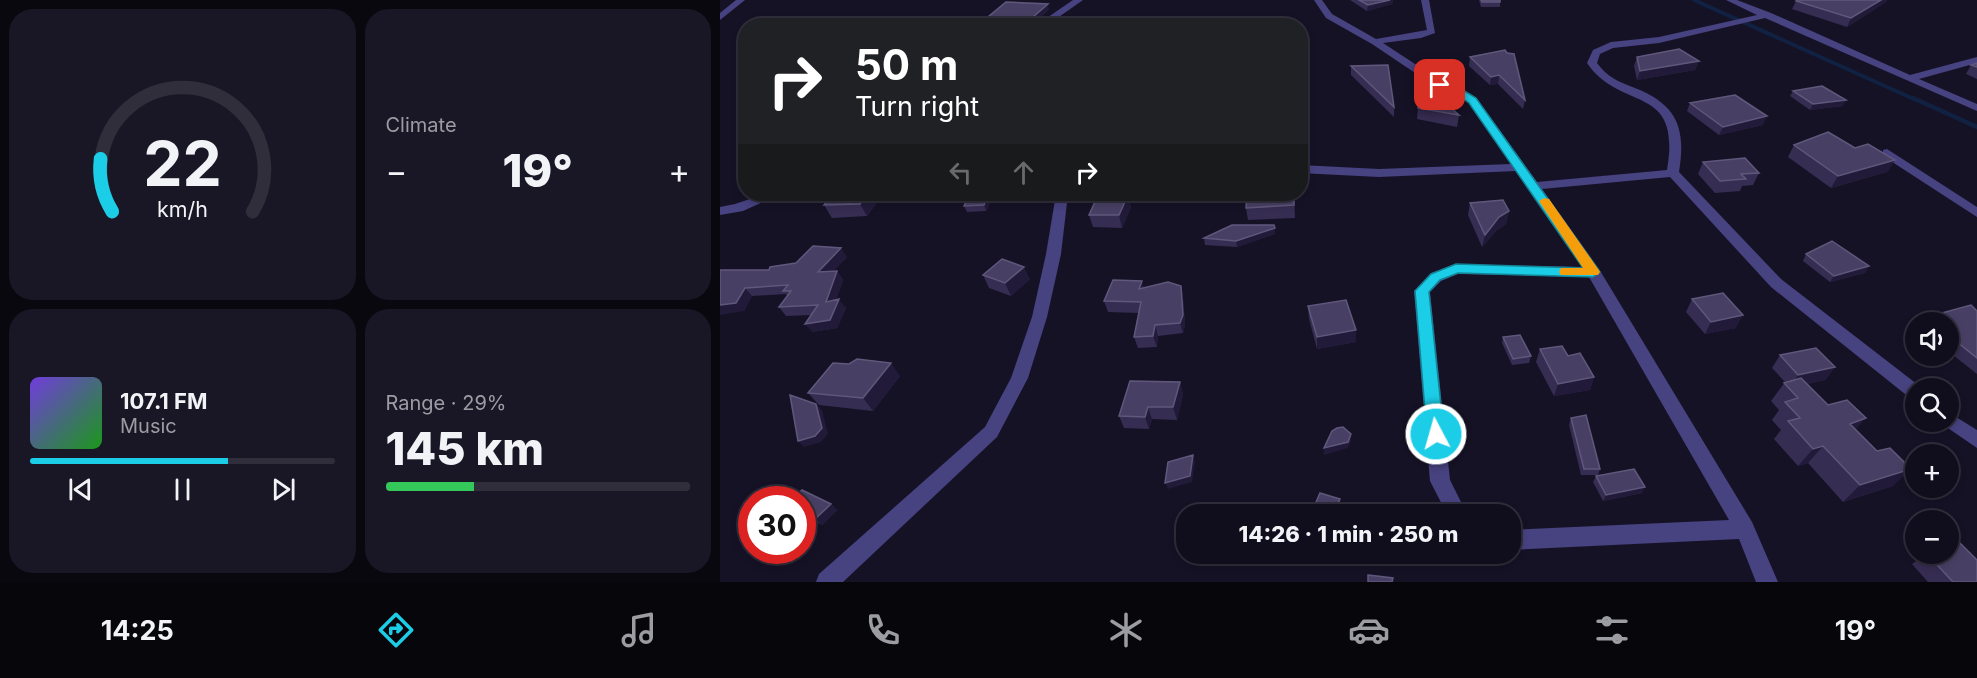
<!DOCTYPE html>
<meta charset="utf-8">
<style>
:root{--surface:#100e1c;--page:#191725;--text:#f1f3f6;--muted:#9c9ca3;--line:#302e3b;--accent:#1bcde7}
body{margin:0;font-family:Inter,sans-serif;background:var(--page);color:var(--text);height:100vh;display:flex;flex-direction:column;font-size:22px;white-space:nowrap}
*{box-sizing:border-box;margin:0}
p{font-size:20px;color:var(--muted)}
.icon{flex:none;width:33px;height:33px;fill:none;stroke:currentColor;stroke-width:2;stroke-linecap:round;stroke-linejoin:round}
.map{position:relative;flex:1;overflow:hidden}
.drawer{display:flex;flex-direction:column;gap:9px;padding:9px;background:#09080f;width:720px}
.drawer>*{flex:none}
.top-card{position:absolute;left:18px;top:18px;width:570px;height:183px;border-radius:24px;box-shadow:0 3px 9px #0003,0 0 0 2px var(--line);background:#202124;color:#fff;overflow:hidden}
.tools{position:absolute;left:1185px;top:312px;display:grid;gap:12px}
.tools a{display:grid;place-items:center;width:54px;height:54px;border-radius:50%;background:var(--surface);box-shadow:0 3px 9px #0003,0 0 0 2px var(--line);font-size:30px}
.speed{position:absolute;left:18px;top:486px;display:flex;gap:12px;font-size:30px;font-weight:700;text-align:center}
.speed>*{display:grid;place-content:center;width:78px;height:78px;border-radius:50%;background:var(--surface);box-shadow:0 3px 9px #0003,0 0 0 2px var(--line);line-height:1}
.speed .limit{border:9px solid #d22;background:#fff;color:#111}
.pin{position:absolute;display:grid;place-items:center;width:51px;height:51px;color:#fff;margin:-26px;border-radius:12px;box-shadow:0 3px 9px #0006}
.me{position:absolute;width:66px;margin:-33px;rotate:354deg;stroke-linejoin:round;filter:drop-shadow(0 0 4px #0008)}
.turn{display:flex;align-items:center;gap:21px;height:126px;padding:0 18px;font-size:27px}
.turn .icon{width:78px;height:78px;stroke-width:2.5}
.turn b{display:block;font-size:42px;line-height:51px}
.lanes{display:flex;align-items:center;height:57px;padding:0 18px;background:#0003;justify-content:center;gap:30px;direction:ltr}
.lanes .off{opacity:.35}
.big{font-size:45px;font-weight:800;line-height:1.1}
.drawer .card{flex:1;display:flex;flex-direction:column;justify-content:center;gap:9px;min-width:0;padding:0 21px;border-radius:24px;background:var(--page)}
.drawer .dial{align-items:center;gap:0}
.dial svg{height:156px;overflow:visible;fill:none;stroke:var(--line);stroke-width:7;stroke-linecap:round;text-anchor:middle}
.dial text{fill:var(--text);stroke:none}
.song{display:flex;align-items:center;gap:18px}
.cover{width:72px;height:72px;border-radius:9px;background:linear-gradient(135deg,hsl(260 70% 55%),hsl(120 70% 35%))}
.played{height:6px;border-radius:3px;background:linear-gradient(90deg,var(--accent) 65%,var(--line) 65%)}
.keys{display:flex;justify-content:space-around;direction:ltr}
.heat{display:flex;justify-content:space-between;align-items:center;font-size:33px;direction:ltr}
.charge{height:9px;border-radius:4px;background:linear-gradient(90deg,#34c759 29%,var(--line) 0)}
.drawer .tiles{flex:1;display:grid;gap:9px;grid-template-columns:repeat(2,1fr)}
.trip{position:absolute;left:456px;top:504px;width:345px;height:60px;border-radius:24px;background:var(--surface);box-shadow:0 3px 9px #0003,0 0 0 2px var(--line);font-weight:800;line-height:60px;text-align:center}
.tabs{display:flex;height:96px;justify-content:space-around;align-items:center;background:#06060b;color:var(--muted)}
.tabs .icon{width:42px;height:42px}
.tabs .selected{color:var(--accent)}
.tabs b{font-size:27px;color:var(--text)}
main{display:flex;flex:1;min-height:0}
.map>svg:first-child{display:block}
</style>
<main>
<section class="drawer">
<div class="tiles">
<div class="card dial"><svg viewBox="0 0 100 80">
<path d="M14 69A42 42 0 1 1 86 69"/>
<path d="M14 69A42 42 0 0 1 8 42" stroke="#1bcde7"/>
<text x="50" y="56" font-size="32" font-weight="700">22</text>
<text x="50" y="72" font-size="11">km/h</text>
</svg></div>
<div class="card"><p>Climate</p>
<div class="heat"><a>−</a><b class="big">19°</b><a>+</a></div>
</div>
<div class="card">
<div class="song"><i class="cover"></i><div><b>107.1 FM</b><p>Music</p></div></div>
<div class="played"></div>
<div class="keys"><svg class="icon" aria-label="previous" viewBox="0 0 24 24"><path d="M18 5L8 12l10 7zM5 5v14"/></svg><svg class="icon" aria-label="pause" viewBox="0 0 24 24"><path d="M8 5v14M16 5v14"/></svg><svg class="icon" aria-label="next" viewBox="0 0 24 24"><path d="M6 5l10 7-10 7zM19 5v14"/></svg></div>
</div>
<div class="card"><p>Range · 29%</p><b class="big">145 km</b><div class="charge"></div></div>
</div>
</section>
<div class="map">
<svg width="1257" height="582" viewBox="0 0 1257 582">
<rect width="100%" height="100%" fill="#161226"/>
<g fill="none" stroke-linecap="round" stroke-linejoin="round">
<!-- stream-far1 -->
<path stroke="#102142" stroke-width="4" d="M 974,0 L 1196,100"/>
<!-- stream -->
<path stroke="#102142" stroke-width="4.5" d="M 1193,98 L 1257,127"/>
<!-- minor -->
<path fill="#474280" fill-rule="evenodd" d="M 16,0 L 25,0 L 0,20 L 0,13 Z
M 353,0 L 363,0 L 326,26 L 315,26 Z
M 594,0 L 602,0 L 612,14 L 656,39 L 707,30 L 701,0 L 709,0 L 715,33 L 701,38 L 663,43 L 724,83 L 743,90 L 757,99 L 817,182 L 947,170 C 962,82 901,113 867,63 L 873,50 L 891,42 L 939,37 L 1037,15 L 1006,0 L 1017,0 L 1051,13 L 1190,75 L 1257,57 L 1257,63 L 1199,79 L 1257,104 L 1257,111 L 1045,18 L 939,43 L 893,48 L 880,54 L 877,63 C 887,77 899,82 915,88 C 958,105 966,129 959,172 L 1061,279 L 1202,388 L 1196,388 L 1196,400 L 1190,398 L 1051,287 L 950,177 L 822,189 L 879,269 L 1032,522 L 1058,582 L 1036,582 L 1019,539 L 790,550 L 790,530 L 1009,520 L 869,277 L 738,274 L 721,281 L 710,292 L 730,480 L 747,514 L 727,514 L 710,481 L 694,291 L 711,273 L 737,264 L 863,267 L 796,171 L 659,177 L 580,173 L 580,165 L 659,169 L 791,164 L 749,103 L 735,94 L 716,87 L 652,44 L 606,18 Z
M 1167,149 L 1257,207 L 1257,217 L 1163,156 L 1163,150 Z
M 45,194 L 61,194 L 23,211 L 0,215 L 0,207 L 15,204 Z
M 336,194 L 348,194 L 341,254 L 327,317 L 308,378 L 277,437 L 123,582 L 96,582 L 99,574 L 265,427 L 291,378 L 312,317 L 326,254 Z
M 1228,412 L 1257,430 L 1257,448 L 1222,424 L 1220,422 L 1228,422 Z"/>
</g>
<!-- wall -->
<path fill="#362d52" d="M 630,0 L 673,0 L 672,4 L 647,11 Z
M 759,0 L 780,0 L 780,7 L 761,7 Z
M 1077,0 L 1167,0 L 1166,2 L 1127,27 L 1072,9 L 1076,1 Z
M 329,9 L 312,26 L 278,26 L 277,23 L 270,23 L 268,17 Z
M 785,50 L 805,100 L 803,109 L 778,84 L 770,85 L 749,66 L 750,57 Z
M 917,57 L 979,61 L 975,70 L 917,80 L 914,66 Z
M 1257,63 L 1257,79 L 1246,74 L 1251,65 Z
M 631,66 L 674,107 L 674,117 L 631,75 Z
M 1073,91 L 1123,106 L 1090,110 L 1070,96 Z
M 970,103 L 1043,125 L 999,135 L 967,111 Z
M 698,108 L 739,115 L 737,127 L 697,119 Z
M 1074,145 L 1135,148 L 1175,160 L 1167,172 L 1111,188 L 1068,157 Z
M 983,162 L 1039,173 L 1033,185 L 1022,186 L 1020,191 L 995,193 L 978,174 Z
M 113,194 L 163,194 L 147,216 L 112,218 L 104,205 Z
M 232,194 L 274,194 L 266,211 L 247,212 L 244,206 L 246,202 L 235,200 Z
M 574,194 L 575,218 L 528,220 L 526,208 Z
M 408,195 L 411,207 L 402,228 L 373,227 L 369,215 Z
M 750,203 L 789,211 L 786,224 L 777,230 L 762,247 L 748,215 Z
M 555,234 L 517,247 L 485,245 L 484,238 Z
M 1086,254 L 1149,266 L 1145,273 L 1110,282 L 1083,261 Z
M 127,257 L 113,271 L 117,271 L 123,280 L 116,300 L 126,308 L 117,328 L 92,332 L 91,315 L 66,316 L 59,307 L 67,296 L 66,294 L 32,296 L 24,311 L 0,270 L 49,270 Z
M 263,275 L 310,279 L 291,296 L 269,288 Z
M 461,286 L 463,297 L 465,325 L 463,333 L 438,336 L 437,347 L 418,348 L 414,337 L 419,313 L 388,312 L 384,301 L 424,288 Z
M 972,299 L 1016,328 L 985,334 L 966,312 Z
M 588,306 L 636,342 L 597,349 L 589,319 Z
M 1257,311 L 1257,374 L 1228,351 L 1228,322 L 1196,322 L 1196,335 L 1188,329 L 1196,320 Z
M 783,337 L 811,356 L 809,363 L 792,365 L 782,343 Z
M 820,349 L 848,356 L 874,377 L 870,390 L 834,396 L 816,362 Z
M 1060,355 L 1115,367 L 1105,380 L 1087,384 L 1108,405 L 1136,430 L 1173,486 L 1123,502 L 1088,463 L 1078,466 L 1054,439 L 1061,430 L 1052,420 L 1059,410 L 1051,401 L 1065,382 L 1052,368 Z
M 180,376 L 153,411 L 99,405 L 88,393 Z
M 460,382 L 463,395 L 457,420 L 432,419 L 429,429 L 404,428 L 399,416 Z
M 851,418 L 880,469 L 878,475 L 861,475 L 849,425 Z
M 876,476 L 922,493 L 883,501 L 873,482 Z
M 82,500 L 111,504 L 117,510 L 102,525 L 82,514 Z
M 1206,554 L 1257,582 L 1208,582 L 1192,564 Z"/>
<!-- shaded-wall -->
<path fill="#211a39" d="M 670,0 L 673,0 L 672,4 L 647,11 L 648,5 Z
M 1161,0 L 1167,0 L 1166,2 L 1127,27 L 1131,18 Z
M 328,4 L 329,9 L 312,26 L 306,26 L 305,24 Z
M 979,61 L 975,70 L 917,80 L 920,71 Z
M 779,75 L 778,84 L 770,85 L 771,77 Z
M 1126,100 L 1123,106 L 1090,110 L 1093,104 Z
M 1047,116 L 1043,125 L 999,135 L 1003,127 Z
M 1175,160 L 1167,172 L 1111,188 L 1118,176 Z
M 147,194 L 163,194 L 147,216 L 140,204 Z
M 268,194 L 274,194 L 266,211 L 264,205 Z
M 408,195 L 411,207 L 402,228 L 399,215 Z
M 789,211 L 786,224 L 777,230 L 762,247 L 765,235 L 779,217 Z
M 555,228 L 555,234 L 517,247 L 516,241 Z
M 121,248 L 127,257 L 104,281 L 98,272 Z
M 1149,266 L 1145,273 L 1110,282 L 1114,276 Z
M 304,267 L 310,279 L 291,296 L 285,283 Z
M 117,271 L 123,280 L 113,311 L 106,302 Z
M 422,281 L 425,292 L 419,289 Z
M 461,286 L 463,297 L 465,325 L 463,333 L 460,323 Z
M 25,288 L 32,296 L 24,311 L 0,315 L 0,305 Z
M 119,299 L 126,308 L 117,328 L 92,332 L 85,324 Z
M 1023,315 L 1016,328 L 985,334 L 991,322 Z
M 435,325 L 438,336 L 437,347 L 433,336 Z
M 636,330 L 636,342 L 597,349 L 597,337 Z
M 171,363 L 180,376 L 153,411 L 143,398 Z
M 1115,367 L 1105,380 L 1070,388 L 1078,375 Z
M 874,377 L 870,390 L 834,396 L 838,384 Z
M 460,382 L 463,395 L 457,420 L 453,407 Z
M 96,404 L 102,410 L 108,434 L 101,442 L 84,447 L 78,441 Z
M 428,407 L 432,419 L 429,429 L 425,417 Z
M 1146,418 L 1130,436 L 1130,424 Z
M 631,434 L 631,441 L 628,448 L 604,455 L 604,448 Z
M 1103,446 L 1088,463 L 1078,466 L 1093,449 Z
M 473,455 L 475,462 L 472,482 L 448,489 L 445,483 Z
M 1191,469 L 1173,486 L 1123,502 L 1140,485 Z
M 925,487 L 922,493 L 883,501 L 886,495 Z
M 620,499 L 620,505 L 616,514 L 614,514 Z
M 111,504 L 117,510 L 102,525 L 95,519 Z"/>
<!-- building -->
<path fill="#484064" stroke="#60587c" stroke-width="1.5" d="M 639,0 L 670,0 L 648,5 Z
M 761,0 L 780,0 L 780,2 L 762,2 Z
M 1077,0 L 1161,0 L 1131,18 L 1076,1 Z
M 286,2 L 328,4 L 305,24 L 277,23 L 283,18 L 268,17 Z
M 959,49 L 979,61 L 920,71 L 917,57 Z
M 785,50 L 787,53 L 794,54 L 805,100 L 779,75 L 771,77 L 750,57 Z
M 1257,63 L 1257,67 L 1251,65 Z
M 668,65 L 674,107 L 631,66 Z
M 705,84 L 739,115 L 698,108 Z
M 1102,86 L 1126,100 L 1093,104 L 1073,91 Z
M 1015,95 L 1047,116 L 1003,127 L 970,103 Z
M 1108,132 L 1135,148 L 1148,144 L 1175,160 L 1118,176 L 1074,145 Z
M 1025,158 L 1039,173 L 1021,174 L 1026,179 L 1000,181 L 983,162 Z
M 113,194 L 147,194 L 140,204 L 104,205 Z
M 232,194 L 268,194 L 264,205 L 244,206 L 248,197 Z
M 527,194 L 574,194 L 574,205 L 526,208 Z
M 378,195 L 408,195 L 399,215 L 369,215 Z
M 783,200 L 789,211 L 779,217 L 765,235 L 750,203 Z
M 512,225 L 554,225 L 555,228 L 516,241 L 484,238 Z
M 1112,241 L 1149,266 L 1114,276 L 1086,254 Z
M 93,246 L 121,248 L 98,272 L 117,271 L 106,302 L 119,299 L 110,320 L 85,324 L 98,305 L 59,307 L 71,291 L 63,291 L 68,285 L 25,288 L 16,303 L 0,305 L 0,270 L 49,270 L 50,267 L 76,263 Z
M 282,259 L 304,267 L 285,283 L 263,275 Z
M 393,280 L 422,281 L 419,289 L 448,282 L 461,286 L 463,315 L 460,323 L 435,325 L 433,336 L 414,337 L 421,302 L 384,301 Z
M 1003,293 L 1023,315 L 991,322 L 972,299 Z
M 626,300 L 636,330 L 597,337 L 588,306 Z
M 1251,305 L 1257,311 L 1257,358 L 1232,338 L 1228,339 L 1228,322 L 1199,322 L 1196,320 Z
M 800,335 L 811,356 L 793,359 L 783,337 Z
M 842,346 L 848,356 L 860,353 L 874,377 L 838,384 L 820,349 Z
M 1096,348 L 1115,367 L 1078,375 L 1060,355 Z
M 137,359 L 171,363 L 143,398 L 88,393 L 113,363 L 129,364 Z
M 1081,378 L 1108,405 L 1127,400 L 1146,418 L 1130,424 L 1157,451 L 1170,448 L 1191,469 L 1140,485 L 1103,446 L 1093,449 L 1068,421 L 1080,418 L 1065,402 L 1078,398 L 1064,383 Z
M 410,381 L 460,382 L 453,407 L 428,407 L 425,417 L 399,416 Z
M 70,395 L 96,404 L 102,428 L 95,436 L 78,441 Z
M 866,415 L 880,469 L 864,469 L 851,418 Z
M 623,427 L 631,434 L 628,442 L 604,448 L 612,431 L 617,428 Z
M 473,455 L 470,476 L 445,483 L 448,462 Z
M 914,469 L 925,487 L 886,495 L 876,476 Z
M 82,490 L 111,504 L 95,519 L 82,512 L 82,500 L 72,500 Z
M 600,493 L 620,499 L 614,514 L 591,514 Z
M 1240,543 L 1257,560 L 1257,582 L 1233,582 L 1207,554 L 1228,554 L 1228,546 Z
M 648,575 L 673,578 L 672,582 L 648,582 Z"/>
<!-- route -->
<path fill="#1bcde7" stroke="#128596" stroke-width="1.5" d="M 720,82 L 743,90 L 756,98 L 880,272 L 873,277 L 738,273 L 720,280 L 709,292 L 724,434 L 722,439 L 716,441 L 710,439 L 707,434 L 695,291 L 711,274 L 736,264 L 863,268 L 749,103 L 736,94 L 717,87 L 716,85 Z"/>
<!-- slow -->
<path fill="#f59e0b" d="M 824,198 L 829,199 L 878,269 L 880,272 L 878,275 L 841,275 L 839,272 L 841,268 L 863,268 L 819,201 Z"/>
</svg>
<div class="tools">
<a><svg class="icon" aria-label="sound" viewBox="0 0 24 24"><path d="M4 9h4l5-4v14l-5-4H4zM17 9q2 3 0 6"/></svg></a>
<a><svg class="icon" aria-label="search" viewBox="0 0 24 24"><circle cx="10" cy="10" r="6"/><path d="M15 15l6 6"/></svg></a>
<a>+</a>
<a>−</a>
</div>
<div class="speed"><div class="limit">30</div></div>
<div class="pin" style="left:720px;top:85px;background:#d93025"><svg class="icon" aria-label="arrive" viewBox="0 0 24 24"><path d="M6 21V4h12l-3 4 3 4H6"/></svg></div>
<svg class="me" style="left:716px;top:434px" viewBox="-20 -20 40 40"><circle r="17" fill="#1bcde7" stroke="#fff" stroke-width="3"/><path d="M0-11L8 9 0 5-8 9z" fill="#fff"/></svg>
<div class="trip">14:26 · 1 min · 250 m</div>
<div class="top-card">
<div class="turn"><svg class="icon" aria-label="right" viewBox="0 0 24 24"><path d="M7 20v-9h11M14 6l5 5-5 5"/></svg><div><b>50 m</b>Turn right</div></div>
<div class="lanes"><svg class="icon off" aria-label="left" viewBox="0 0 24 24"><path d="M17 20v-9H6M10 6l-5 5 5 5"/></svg><svg class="icon off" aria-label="ahead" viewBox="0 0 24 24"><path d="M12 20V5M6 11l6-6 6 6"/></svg><svg class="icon" aria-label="right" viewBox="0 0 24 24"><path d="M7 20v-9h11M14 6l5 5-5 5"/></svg></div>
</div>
</div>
</main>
<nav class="tabs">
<b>14:25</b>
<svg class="icon selected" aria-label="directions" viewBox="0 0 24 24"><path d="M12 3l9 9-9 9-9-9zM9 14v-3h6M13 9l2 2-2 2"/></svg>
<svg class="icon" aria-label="music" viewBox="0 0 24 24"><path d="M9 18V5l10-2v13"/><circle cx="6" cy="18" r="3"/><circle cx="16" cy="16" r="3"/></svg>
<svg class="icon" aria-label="phone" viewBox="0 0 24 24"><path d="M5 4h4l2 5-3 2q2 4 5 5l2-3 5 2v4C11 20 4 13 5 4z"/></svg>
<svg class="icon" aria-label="climate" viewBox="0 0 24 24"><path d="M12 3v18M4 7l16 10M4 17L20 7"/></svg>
<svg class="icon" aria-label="car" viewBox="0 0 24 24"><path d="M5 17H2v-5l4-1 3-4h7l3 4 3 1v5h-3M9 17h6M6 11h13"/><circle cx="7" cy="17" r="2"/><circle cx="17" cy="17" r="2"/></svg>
<svg class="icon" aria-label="filters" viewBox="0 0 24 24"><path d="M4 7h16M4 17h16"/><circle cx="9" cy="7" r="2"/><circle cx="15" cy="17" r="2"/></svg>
<b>19°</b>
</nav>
